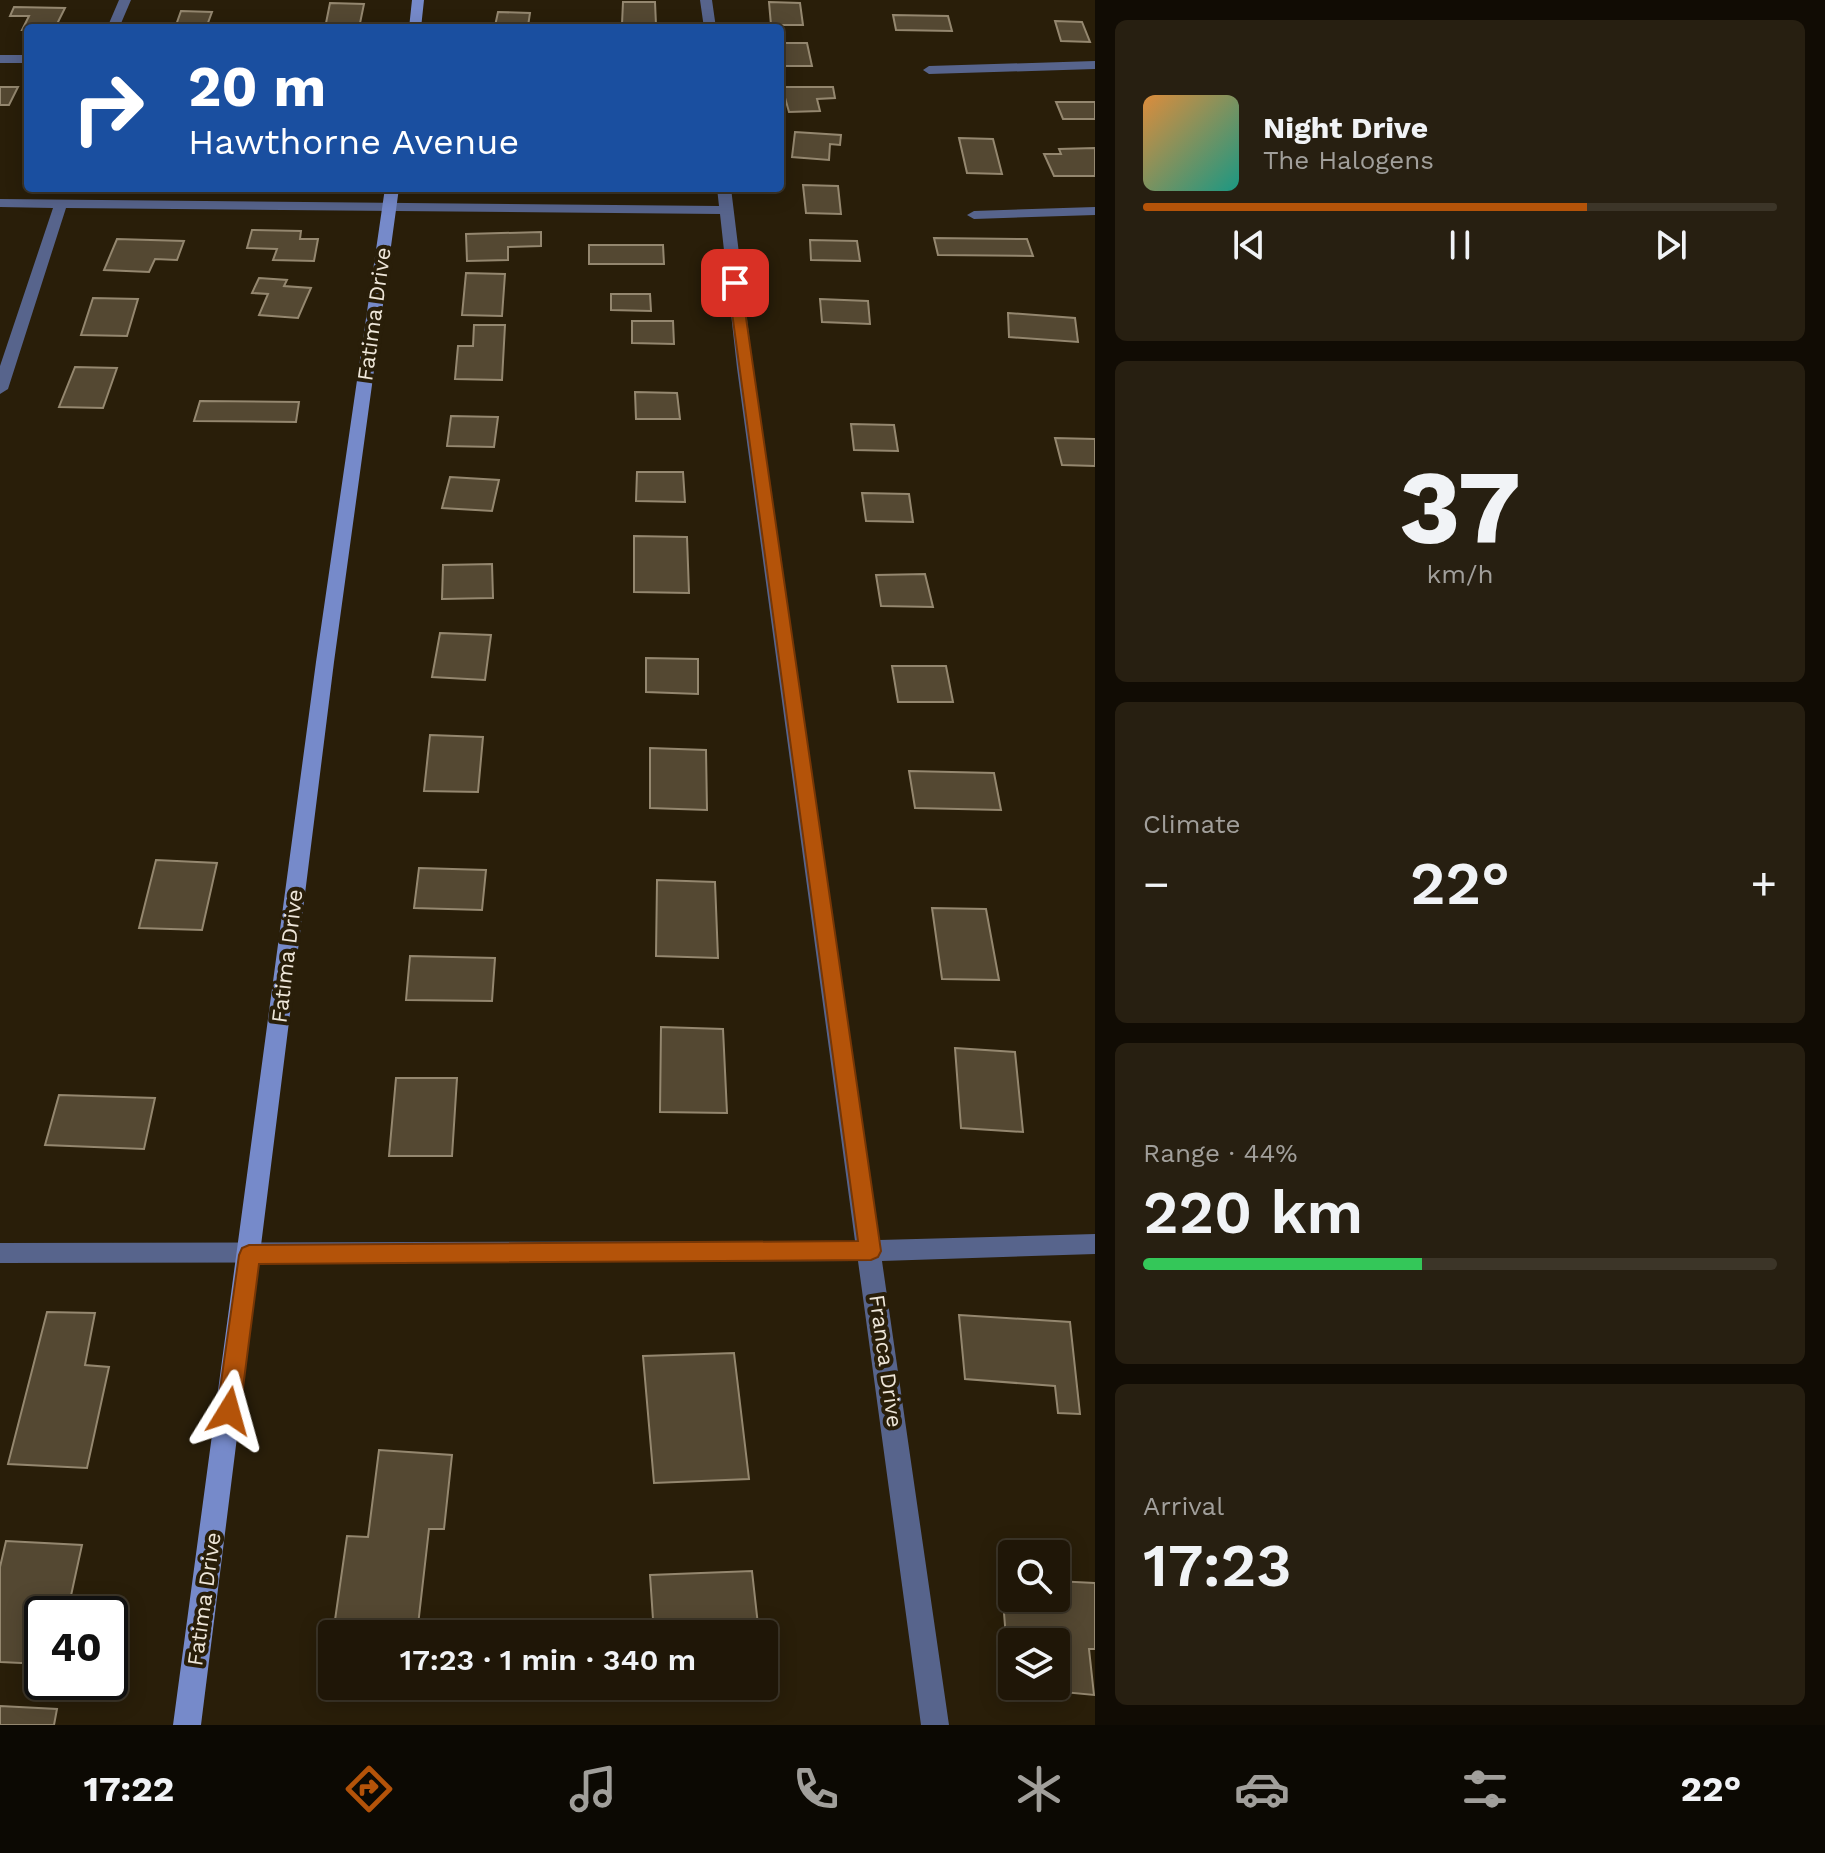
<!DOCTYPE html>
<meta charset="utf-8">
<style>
:root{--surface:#1f1607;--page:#271f11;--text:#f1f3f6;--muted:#a19f9b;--line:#3c3528;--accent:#b45309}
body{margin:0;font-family:"Work Sans",sans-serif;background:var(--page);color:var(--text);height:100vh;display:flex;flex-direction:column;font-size:30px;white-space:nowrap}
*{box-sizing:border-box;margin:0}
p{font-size:26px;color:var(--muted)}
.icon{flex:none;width:44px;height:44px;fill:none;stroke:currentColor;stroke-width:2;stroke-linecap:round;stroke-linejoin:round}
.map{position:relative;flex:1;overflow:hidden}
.drawer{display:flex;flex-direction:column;gap:20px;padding:20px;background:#110c04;width:730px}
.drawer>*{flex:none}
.banner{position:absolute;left:24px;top:24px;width:760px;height:168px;border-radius:8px;box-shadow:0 4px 20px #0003,0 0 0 2px var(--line);background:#1a4fa0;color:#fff;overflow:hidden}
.fabs{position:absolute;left:998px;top:1540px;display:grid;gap:16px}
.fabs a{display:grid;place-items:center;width:72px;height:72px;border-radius:8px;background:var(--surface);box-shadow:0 4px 20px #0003,0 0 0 2px var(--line);font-size:40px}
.speed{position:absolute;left:24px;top:1596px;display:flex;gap:16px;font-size:40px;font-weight:700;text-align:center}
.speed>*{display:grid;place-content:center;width:104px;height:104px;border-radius:50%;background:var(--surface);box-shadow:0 4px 20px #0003,0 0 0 2px var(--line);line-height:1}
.speed .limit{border:4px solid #111;border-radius:12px;background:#fff;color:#111}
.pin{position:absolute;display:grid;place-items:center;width:68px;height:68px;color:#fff;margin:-34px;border-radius:16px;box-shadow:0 4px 12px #0006}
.me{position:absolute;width:88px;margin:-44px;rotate:8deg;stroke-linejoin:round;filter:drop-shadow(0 0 6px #0008)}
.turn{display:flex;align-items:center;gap:28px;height:168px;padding:0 32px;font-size:36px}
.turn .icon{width:104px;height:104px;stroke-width:2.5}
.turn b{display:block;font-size:56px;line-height:68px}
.big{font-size:60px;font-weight:600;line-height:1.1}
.drawer .widget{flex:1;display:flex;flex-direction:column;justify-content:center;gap:12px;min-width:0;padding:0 28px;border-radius:12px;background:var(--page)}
.drawer .dial{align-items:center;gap:0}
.dial b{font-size:104px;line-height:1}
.song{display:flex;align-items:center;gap:24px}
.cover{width:96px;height:96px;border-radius:12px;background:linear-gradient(135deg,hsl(30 70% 55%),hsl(170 70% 35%))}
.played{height:8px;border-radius:4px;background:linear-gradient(90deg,var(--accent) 70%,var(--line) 70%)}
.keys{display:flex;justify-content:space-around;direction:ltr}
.heat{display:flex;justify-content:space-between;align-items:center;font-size:44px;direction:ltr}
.charge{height:12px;border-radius:6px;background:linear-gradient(90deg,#34c759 44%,var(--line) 0)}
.trip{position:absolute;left:318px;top:1620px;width:460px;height:80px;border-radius:8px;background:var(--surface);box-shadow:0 4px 20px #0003,0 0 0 2px var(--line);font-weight:600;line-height:80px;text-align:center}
.tabs{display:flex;height:128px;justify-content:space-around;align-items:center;background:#0c0903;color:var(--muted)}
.tabs .icon{width:56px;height:56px}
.tabs .active{color:var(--accent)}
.tabs b{font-size:36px;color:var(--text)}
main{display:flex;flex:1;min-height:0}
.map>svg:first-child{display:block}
</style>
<main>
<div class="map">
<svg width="1095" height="1725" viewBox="0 0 1095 1725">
<rect width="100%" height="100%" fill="#291e09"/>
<!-- building -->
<path fill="#544832" stroke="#94876f" stroke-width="2" fill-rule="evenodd" d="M 623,2 L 655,2 L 656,25 L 622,24 Z
M 769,2 L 800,3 L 803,25 L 771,25 Z
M 330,3 L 364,4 L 359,28 L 325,28 Z
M 14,7 L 65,8 L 55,28 L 28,30 L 22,30 L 29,16 L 10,16 Z
M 181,11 L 212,12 L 206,28 L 175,28 Z
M 498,12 L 530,13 L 528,26 L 535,28 L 488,28 L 495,26 Z
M 893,15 L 948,16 L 952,31 L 896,30 Z
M 1055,21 L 1082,22 L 1090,42 L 1061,41 Z
M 780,43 L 807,43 L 812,66 L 780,66 Z
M 0,87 L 18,87 L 9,105 L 0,105 Z
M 782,87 L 833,87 L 835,98 L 817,99 L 820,111 L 789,112 Z
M 1056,102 L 1095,102 L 1095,119 L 1063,119 Z
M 795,132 L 841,135 L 840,145 L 830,144 L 829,160 L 792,157 Z
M 959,138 L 993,139 L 1002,174 L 967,173 Z
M 1095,148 L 1095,176 L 1054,176 L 1044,154 L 1061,154 L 1059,149 Z
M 803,185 L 838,186 L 841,214 L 806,213 Z
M 252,230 L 301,231 L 300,239 L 318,239 L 314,261 L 273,260 L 277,249 L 247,248 Z
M 541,232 L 541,246 L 508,247 L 508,260 L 467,261 L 466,234 Z
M 934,238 L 1027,239 L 1033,256 L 938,255 Z
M 117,239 L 184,241 L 177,260 L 155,259 L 149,272 L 104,270 Z
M 810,240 L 857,241 L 860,261 L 811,260 Z
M 589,245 L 663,245 L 664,264 L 589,264 Z
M 466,273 L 505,274 L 502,316 L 462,315 Z
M 259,278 L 287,280 L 284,286 L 311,288 L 298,318 L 259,315 L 268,294 L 252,293 Z
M 611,294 L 650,294 L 651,311 L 611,310 Z
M 93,298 L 138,299 L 127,336 L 81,335 Z
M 820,299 L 868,301 L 870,324 L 822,322 Z
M 1008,313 L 1075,318 L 1078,342 L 1009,337 Z
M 632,321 L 673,321 L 674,344 L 632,343 Z
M 474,325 L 505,325 L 502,380 L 455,379 L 458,346 L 473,346 Z
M 75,367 L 117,368 L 103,408 L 59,407 Z
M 635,392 L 677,393 L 680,419 L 636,419 Z
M 200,401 L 299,402 L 296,422 L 194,421 Z
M 451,416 L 498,417 L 494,447 L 447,446 Z
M 851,424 L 894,425 L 898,451 L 854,450 Z
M 1055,438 L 1095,439 L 1095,466 L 1062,465 Z
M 637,472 L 683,472 L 685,502 L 636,501 Z
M 450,477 L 499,480 L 492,511 L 442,508 Z
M 862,493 L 909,494 L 913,522 L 866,521 Z
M 634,536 L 687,537 L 689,593 L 634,592 Z
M 492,564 L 493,598 L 442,599 L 443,565 Z
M 925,574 L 933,607 L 881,606 L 876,575 Z
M 440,633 L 491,635 L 485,680 L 432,677 Z
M 646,658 L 698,659 L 698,694 L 646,692 Z
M 892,666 L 946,666 L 953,702 L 898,702 Z
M 430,735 L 483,737 L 478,792 L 424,791 Z
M 650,748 L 706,750 L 707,810 L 650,808 Z
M 909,771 L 994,773 L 1001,810 L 915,808 Z
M 156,860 L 217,863 L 202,930 L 139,928 Z
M 419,868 L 486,870 L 482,910 L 414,908 Z
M 657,880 L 715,882 L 718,958 L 656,956 Z
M 932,908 L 986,909 L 999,980 L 942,979 Z
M 410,956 L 495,958 L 492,1001 L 406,1000 Z
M 661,1027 L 723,1029 L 727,1113 L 660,1112 Z
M 955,1048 L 1015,1052 L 1023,1132 L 961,1128 Z
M 396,1078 L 457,1078 L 452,1156 L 389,1156 Z
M 59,1095 L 155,1098 L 144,1149 L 45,1145 Z
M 47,1312 L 95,1313 L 85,1365 L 109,1367 L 87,1468 L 8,1464 Z
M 959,1315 L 1070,1322 L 1080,1414 L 1058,1413 L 1055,1386 L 965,1379 Z
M 734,1353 L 749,1479 L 654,1483 L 643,1356 Z
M 379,1450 L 452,1455 L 444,1529 L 429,1529 L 417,1634 L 333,1634 L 347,1536 L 368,1537 Z
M 6,1541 L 82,1545 L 67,1614 L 42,1614 L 42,1664 L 0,1662 L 0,1567 Z
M 752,1571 L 759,1634 L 654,1634 L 650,1575 Z
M 1001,1576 L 1012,1577 L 1012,1598 L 1056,1598 L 1056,1581 L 1095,1583 L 1095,1649 L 1089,1649 L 1094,1695 L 1010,1687 ZM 1012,1642 L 1056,1642 L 1056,1686 L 1012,1686 Z
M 764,1679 L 765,1687 L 659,1690 L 658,1686 L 764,1686 Z
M 0,1706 L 57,1709 L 54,1725 L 0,1725 Z"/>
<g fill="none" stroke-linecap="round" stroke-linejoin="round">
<!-- street -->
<path fill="#57648c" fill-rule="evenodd" d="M 119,0 L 131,0 L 119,28 L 107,28 Z
M 700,0 L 712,0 L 716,28 L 704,28 Z
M 0,55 L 28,55 L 28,63 L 0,63 Z
M 1095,61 L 1095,69 L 929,74 L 923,70 L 929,66 Z
M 717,188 L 731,188 L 753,368 L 879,1240 L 1095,1234 L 1095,1254 L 882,1261 L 949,1725 L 921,1725 L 858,1261 L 0,1263 L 0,1243 L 855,1241 L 737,368 L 720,214 L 66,208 L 8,389 L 0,394 L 0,366 L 53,208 L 0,207 L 0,199 L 719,206 Z
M 1095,207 L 1095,215 L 974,219 L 967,215 L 974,211 Z"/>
<!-- secondary -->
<path fill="#768aca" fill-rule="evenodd" d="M 412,0 L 424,0 L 421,28 L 409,28 Z
M 385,188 L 399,188 L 334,662 L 201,1725 L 173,1725 L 316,662 Z"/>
</g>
<!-- route -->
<path fill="#b45309" stroke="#753606" stroke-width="2" d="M 735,279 L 741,283 L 881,1251 L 878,1257 L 871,1260 L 259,1264 L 240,1411 L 237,1419 L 229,1422 L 220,1419 L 217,1411 L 239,1255 L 242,1248 L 249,1245 L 858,1241 L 728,283 Z"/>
<g text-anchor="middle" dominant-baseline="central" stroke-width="8" stroke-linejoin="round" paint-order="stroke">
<!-- street labels -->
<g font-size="22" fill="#eee6d9" stroke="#291e09">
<text transform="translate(374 314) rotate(-82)">Fatima Drive</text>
<text transform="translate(287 956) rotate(-83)">Fatima Drive</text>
<text transform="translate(886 1361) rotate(82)">Franca Drive</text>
<text transform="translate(204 1599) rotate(-82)">Fatima Drive</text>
</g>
</g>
</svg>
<div class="fabs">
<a><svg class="icon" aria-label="search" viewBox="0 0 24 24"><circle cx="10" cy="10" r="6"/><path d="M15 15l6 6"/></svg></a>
<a><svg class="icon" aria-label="layers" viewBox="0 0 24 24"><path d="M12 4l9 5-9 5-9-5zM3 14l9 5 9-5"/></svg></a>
</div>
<div class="speed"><div class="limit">40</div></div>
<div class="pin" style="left:735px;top:283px;background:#d93025"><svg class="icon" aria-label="arrive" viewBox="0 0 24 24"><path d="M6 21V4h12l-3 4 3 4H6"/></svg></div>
<svg class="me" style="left:229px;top:1411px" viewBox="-20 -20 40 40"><path d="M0-17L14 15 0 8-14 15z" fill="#b45309" stroke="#fff" stroke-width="4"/></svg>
<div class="trip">17:23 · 1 min · 340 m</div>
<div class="banner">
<div class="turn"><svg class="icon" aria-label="right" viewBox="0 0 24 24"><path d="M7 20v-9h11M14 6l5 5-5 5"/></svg><div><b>20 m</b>Hawthorne Avenue</div></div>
</div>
</div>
<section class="drawer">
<div class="widget">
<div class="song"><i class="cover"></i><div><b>Night Drive</b><p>The Halogens</p></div></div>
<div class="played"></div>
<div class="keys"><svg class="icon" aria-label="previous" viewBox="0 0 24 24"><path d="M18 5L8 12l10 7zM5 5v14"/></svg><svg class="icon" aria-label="pause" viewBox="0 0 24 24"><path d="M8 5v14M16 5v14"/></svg><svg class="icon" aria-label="next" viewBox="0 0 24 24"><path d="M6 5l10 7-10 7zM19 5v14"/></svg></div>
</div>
<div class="widget dial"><b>37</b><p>km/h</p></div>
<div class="widget"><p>Climate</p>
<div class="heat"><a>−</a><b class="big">22°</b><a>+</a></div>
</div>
<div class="widget"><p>Range · 44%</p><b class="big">220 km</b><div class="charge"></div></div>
<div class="widget"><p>Arrival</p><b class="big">17:23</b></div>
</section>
</main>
<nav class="tabs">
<b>17:22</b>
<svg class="icon active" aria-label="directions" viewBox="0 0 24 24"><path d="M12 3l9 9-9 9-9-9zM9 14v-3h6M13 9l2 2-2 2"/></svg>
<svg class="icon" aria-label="music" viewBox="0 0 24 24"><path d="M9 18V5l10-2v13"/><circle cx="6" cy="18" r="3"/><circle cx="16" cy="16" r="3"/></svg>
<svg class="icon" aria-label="phone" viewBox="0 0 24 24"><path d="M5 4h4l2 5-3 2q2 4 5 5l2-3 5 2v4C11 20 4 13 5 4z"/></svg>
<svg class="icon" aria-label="climate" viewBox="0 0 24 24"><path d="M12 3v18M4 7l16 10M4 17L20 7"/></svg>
<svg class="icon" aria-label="car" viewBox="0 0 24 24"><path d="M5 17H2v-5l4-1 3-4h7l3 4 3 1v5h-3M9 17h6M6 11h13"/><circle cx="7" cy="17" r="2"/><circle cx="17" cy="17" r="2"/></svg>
<svg class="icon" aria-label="filters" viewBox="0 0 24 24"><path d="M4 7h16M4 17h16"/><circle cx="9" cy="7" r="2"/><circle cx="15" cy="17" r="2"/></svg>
<b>22°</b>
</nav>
